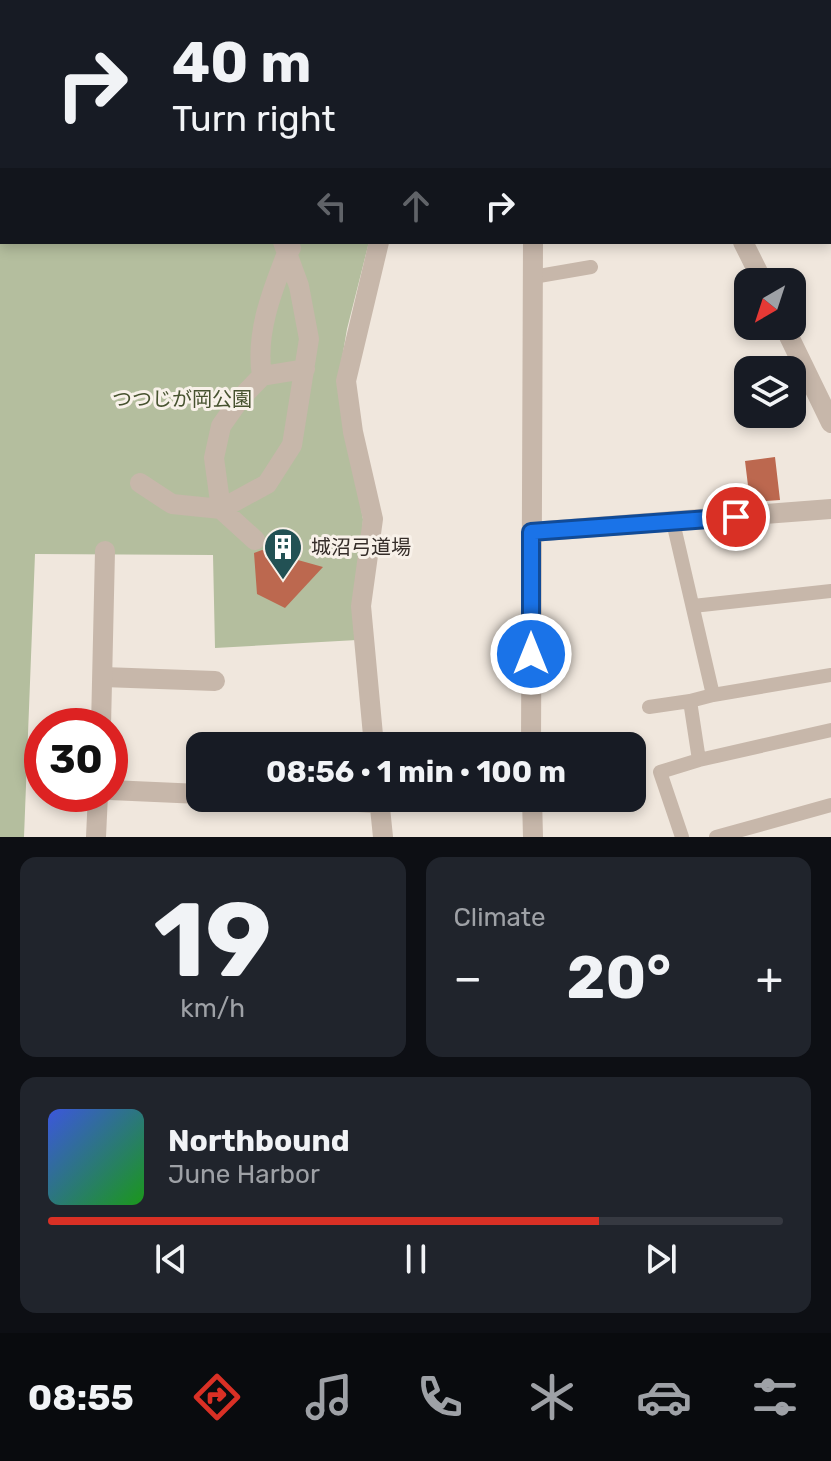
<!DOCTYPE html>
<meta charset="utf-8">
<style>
:root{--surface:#171b24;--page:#20242c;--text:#f1f3f6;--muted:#9ea1a6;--line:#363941;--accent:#d93025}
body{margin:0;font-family:Rubik,"Noto Sans JP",sans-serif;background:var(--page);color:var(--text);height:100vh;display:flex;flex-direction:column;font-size:30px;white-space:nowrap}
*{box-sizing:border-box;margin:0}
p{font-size:26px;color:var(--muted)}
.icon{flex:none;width:44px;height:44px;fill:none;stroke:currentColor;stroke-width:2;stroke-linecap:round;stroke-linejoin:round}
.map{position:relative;height:837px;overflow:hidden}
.drawer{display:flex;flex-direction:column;gap:20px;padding:20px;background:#0d0f14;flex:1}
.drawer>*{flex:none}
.top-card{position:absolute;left:0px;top:0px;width:832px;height:244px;box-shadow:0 4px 12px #0003;background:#171b24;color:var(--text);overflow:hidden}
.needle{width:52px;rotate:219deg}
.tools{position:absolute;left:734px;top:268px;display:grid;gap:16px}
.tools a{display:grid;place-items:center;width:72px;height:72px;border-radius:16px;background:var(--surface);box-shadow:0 4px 12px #0003;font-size:40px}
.speed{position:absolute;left:24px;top:708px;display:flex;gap:16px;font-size:40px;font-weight:700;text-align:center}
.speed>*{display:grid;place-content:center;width:104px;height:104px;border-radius:50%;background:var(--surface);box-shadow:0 4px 12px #0003;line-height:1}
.speed .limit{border:12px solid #d22;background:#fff;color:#111}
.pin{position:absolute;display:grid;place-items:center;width:68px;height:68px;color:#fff;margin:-34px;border:4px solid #fff;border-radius:50%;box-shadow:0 2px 8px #0007}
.me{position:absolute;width:88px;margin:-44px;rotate:0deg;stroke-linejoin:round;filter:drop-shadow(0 0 6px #0008)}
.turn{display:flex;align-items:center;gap:28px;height:168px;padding:0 40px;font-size:36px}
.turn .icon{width:104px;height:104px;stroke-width:2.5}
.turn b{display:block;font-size:56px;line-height:68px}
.lanes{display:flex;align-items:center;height:76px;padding:0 40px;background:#0003;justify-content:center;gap:40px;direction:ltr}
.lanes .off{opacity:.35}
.big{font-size:60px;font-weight:700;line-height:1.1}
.drawer .widget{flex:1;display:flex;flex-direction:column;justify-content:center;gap:12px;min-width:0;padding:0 28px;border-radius:16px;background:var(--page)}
.drawer .dial{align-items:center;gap:0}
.dial b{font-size:104px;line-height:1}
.song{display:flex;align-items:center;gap:24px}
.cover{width:96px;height:96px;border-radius:12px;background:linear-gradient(135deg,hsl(230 70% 55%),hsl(120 70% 35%))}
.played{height:8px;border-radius:4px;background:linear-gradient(90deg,var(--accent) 75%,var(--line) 75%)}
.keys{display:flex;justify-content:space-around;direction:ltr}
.heat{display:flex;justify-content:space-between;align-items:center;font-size:44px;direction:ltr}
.drawer .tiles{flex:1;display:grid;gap:20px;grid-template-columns:1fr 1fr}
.widget:last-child{grid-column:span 2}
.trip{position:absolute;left:186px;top:732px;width:460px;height:80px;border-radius:16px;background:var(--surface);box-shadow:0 4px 12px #0003;font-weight:700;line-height:80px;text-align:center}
.menu{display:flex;height:128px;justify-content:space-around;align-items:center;background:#090b0e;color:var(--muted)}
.menu .icon{width:56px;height:56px}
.menu .on{color:var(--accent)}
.menu b{font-size:36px;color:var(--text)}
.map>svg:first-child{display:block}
</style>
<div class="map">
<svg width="831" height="837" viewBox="0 0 831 837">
<rect width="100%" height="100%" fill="#f0e7dd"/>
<!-- green -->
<path fill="#b4be9e" d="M 0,0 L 455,0 L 2,2 L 2,242 L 369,242 L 347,329 L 338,382 L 363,519 L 357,640 L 215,648 L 213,555 L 35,554 L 24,837 L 0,837 Z"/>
<!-- building -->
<path fill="#bc684f" d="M 775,457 L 780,500 L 750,502 L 745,461 Z
M 262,550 L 323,567 L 285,608 L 257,594 L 254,553 Z"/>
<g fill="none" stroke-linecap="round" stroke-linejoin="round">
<!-- service -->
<path stroke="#c7b7aa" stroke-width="14" d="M 462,2 L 463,0
M 830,122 L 831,122
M 830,199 L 831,199
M 533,277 L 591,267
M 673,522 L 713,695 L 690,701 L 699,760 L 660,772 L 682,837
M 693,606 L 831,591
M 713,695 L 831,675
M 649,707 L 690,701
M 699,760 L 831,730
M 716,837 L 831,805"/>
<!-- pedestrian -->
<path stroke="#c7b7aa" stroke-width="20" d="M 153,0 L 155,2
M 274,2 L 276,0
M 307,2 L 308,0
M 356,2 L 357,0
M 397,2 L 399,0
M 262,376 L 305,369
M 140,483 L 172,504 L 221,509 L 267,484 L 292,445 L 309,339 L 299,286 L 283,242
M 255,540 L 221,509 L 214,458 L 221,426 L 240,399 L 262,376 C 255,334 272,291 287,253 L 291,248"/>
<!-- minor -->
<path stroke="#c7b7aa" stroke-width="20" d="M 533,0 L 534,2
M 531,532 L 831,509
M 103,677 L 215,681
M 374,746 L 361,606 L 373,519 L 353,432 L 346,381 L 379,242
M 531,746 L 533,242
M 110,790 L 200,794
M 276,798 L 379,803
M 379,798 L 383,837
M 532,798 L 533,837"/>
<!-- tertiary -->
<path stroke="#c7b7aa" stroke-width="20" d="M 612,0 L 613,2
M 743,242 L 763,282
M 784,326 L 831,423
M 101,726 L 105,551
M 96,837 L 98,794"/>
</g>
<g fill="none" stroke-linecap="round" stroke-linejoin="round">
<defs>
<path id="route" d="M 531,654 L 531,532 L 736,517"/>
</defs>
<!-- route casing -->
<use href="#route" stroke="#114b97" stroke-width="20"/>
<!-- route -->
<use href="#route" stroke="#1a73e8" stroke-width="14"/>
</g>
<!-- icons -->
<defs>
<symbol id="building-pin" viewBox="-11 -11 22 30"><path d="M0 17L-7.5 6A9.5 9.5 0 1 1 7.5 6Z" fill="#225154" stroke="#f8f1e9"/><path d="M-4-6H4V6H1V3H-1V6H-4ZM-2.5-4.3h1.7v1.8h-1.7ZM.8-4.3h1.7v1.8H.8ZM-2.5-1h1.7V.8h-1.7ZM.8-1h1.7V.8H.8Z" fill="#fff"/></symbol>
</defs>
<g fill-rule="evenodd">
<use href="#building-pin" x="261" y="525" width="44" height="60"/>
</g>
<g text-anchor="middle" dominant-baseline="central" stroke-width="6" stroke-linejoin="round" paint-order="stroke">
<!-- park labels -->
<g font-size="20" fill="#46522f" stroke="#f8f1e9">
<text x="182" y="399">つつじが岡公園</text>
</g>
<!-- poi labels -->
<g font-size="20" fill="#352d29" stroke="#f8f1e9" text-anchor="start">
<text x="311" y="547">城沼弓道場</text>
</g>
</g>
</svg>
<div class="tools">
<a><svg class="needle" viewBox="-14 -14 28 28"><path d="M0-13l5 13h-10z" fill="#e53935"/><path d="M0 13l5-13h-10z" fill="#9ea1a6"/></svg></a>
<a><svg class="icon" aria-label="layers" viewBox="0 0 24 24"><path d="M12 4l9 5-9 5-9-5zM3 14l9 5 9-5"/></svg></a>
</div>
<div class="speed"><div class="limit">30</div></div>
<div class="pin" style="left:736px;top:517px;background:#d93025"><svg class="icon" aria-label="arrive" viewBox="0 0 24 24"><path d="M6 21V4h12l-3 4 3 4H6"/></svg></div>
<svg class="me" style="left:531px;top:654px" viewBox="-20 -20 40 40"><circle r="17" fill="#1a73e8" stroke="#fff" stroke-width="3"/><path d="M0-11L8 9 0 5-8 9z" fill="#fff"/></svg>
<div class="trip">08:56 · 1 min · 100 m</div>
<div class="top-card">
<div class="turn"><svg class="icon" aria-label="right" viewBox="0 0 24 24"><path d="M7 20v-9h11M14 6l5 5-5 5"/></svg><div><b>40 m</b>Turn right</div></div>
<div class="lanes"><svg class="icon off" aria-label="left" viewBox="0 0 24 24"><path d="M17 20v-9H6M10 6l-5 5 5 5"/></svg><svg class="icon off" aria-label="ahead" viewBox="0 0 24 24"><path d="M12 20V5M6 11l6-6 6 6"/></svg><svg class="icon" aria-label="right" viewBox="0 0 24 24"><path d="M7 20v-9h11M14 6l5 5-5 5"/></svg></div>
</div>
</div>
<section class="drawer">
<div class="tiles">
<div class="widget dial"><b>19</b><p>km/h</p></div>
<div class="widget"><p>Climate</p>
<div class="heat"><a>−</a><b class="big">20°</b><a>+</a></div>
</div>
<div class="widget">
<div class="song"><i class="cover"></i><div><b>Northbound</b><p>June Harbor</p></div></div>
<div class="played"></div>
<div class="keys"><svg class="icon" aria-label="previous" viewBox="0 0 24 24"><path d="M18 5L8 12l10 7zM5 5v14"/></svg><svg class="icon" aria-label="pause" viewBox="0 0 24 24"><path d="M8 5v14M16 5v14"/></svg><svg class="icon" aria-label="next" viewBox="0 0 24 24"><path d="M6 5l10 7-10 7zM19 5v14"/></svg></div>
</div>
</div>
</section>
<nav class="menu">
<b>08:55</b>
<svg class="icon on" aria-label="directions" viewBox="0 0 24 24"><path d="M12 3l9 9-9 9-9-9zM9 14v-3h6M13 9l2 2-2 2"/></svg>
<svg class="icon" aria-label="music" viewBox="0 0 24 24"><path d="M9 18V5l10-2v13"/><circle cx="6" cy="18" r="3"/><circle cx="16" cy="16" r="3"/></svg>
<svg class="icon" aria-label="phone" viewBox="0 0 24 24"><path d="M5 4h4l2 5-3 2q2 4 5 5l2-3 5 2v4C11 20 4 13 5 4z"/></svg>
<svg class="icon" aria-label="climate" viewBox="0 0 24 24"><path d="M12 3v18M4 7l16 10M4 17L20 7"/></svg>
<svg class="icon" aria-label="car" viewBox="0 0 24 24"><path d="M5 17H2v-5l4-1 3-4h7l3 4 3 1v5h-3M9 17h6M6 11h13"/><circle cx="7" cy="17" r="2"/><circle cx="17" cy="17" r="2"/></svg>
<svg class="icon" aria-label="filters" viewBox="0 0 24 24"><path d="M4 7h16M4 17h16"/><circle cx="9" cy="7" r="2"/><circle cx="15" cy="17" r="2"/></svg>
</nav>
